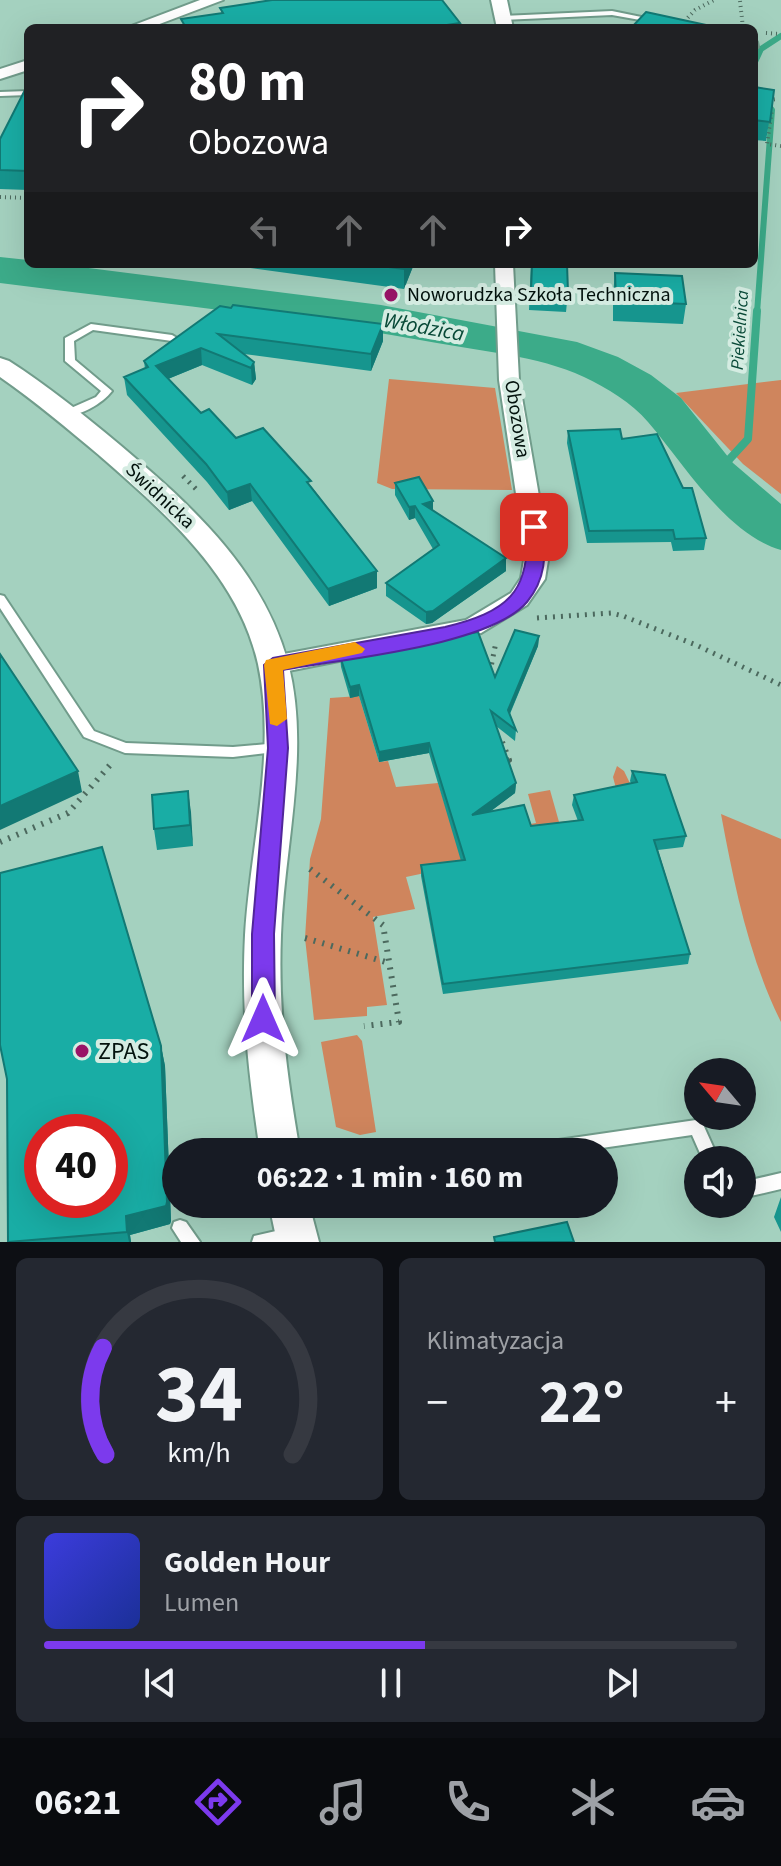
<!DOCTYPE html>
<html lang="pl">
<meta charset="utf-8">
<style>
:root{--surface:#171b24;--page:#242831;--text:#f1f3f6;--muted:#9ea1a6;--line:#363941;--accent:#7c3aed}
body{margin:0;font-family:"Source Sans 3",sans-serif;background:var(--page);color:var(--text);height:100vh;display:flex;flex-direction:column;font-size:30px;white-space:nowrap}
*{box-sizing:border-box;margin:0}
p{font-size:26px;color:var(--muted)}
.icon{flex:none;width:44px;height:44px;fill:none;stroke:currentColor;stroke-width:2;stroke-linecap:round;stroke-linejoin:round}
.map{position:relative;height:1242px;overflow:hidden}
.sheet{display:flex;flex-direction:column;gap:16px;padding:16px;background:#0d0f14;flex:1}
.sheet>*{flex:none}
.guide{position:absolute;left:24px;top:24px;width:734px;height:244px;border-radius:12px;box-shadow:0 8px 32px #0002;background:#202124;color:#fff;overflow:hidden}
.needle{width:52px;rotate:299deg}
.controls{position:absolute;left:684px;top:1058px;display:grid;gap:16px}
.controls a{display:grid;place-items:center;width:72px;height:72px;border-radius:50%;background:var(--surface);box-shadow:0 8px 32px #0002;font-size:40px}
.speed{position:absolute;left:24px;top:1114px;display:flex;gap:16px;font-size:40px;font-weight:700;text-align:center}
.speed>*{display:grid;place-content:center;width:104px;height:104px;border-radius:50%;background:var(--surface);box-shadow:0 8px 32px #0002;line-height:1}
.speed .limit{border:12px solid #d22;background:#fff;color:#111}
.pin{position:absolute;display:grid;place-items:center;width:68px;height:68px;color:#fff;margin:-34px;border-radius:16px;box-shadow:0 4px 12px #0006}
.me{position:absolute;width:88px;margin:-44px;rotate:0deg;stroke-linejoin:round;filter:drop-shadow(0 0 6px #0008)}
.turn{display:flex;align-items:center;gap:28px;height:168px;padding:0 32px;font-size:36px}
.turn .icon{width:104px;height:104px;stroke-width:2.5}
.turn b{display:block;font-size:56px;line-height:68px}
.lanes{display:flex;align-items:center;height:76px;padding:0 32px;background:#0003;justify-content:center;gap:40px;direction:ltr}
.lanes .off{opacity:.35}
.big{font-size:60px;font-weight:700;line-height:1.1}
.sheet .widget{flex:1;display:flex;flex-direction:column;justify-content:center;gap:12px;min-width:0;padding:0 28px;border-radius:12px;background:var(--page)}
.sheet .dial{align-items:center;gap:0}
.dial svg{height:208px;overflow:visible;fill:none;stroke:var(--line);stroke-width:7;stroke-linecap:round;text-anchor:middle}
.dial text{fill:var(--text);stroke:none}
.song{display:flex;align-items:center;gap:24px}
.cover{width:96px;height:96px;border-radius:12px;background:linear-gradient(135deg,hsl(240 70% 55%),hsl(230 70% 35%))}
.played{height:8px;border-radius:4px;background:linear-gradient(90deg,var(--accent) 55%,var(--line) 55%)}
.keys{display:flex;justify-content:space-around;direction:ltr}
.heat{display:flex;justify-content:space-between;align-items:center;font-size:44px;direction:ltr}
.sheet .tiles{flex:1;display:grid;gap:16px;grid-template-columns:1fr 1fr}
.widget:last-child{grid-column:span 2}
.trip{position:absolute;left:162px;top:1138px;width:456px;height:80px;border-radius:40px;background:var(--surface);box-shadow:0 8px 32px #0002;font-weight:700;line-height:80px;text-align:center}
.dock{display:flex;height:128px;justify-content:space-around;align-items:center;background:#090b0e;color:var(--muted)}
.dock .icon{width:56px;height:56px}
.dock .active{color:var(--accent)}
.dock b{font-size:36px;color:var(--text)}
.map>svg:first-child{display:block}
</style>
<div class="map">
<svg width="781" height="1242" viewBox="0 0 781 1242">
<rect width="100%" height="100%" fill="#a4d1bf"/>
<!-- green -->
<path fill="#cf855d" d="M 389,379 L 495,388 L 512,490 L 392,489 L 377,483 Z
M 781,380 L 781,494 L 743,464 L 676,393 Z
M 359,696 L 379,762 L 388,761 L 396,787 L 438,783 L 455,837 L 536,823 L 528,794 L 550,790 L 559,822 L 578,820 L 618,796 L 613,777 L 617,766 L 624,771 L 642,808 L 674,802 L 674,820 L 406,877 L 415,909 L 373,917 L 387,1005 L 367,1007 L 367,1016 L 314,1020 L 305,938 L 310,859 L 321,819 L 330,698 Z
M 721,814 L 781,839 L 781,1022 C 749,958 734,884 721,814 Z
M 357,1035 L 362,1041 L 376,1132 L 360,1135 L 336,1127 L 321,1042 Z"/>
<g fill="none" stroke-linecap="round" stroke-linejoin="round">
<!-- stream-far1 -->
<path stroke="#3cab89" stroke-width="6" d="M 754,64 L 761,49 L 781,36
M 754,86 L 772,110 L 757,313"/>
<!-- stream -->
<path stroke="#3cab89" stroke-width="8" d="M 715,475 L 748,439 L 757,311"/>
<!-- river -->
<path fill="#3cab89" fill-rule="evenodd" d="M 0,257 L 28,260 L 28,264 L 57,264 L 381,305 L 577,342 L 618,357 L 651,375 L 681,398 L 733,463 L 781,504 L 781,550 C 726,534 684,464 648,422 C 632,403 607,388 584,377 C 539,356 486,352 437,343 C 293,316 146,302 0,283 Z"/>
<defs>
<path id="service" d="M 612,11 L 661,21 L 657,23 L 612,15 L 505,20 L 501,18 L 505,16 Z
M 754,42 L 757,42 L 758,47 L 754,49 Z
M 28,91 L 28,95 L 0,96 L 0,92 Z
M 91,324 L 172,335 L 177,338 L 172,341 L 93,330 L 74,341 L 75,360 L 112,391 C 102,404 79,417 62,416 L 61,414 L 62,412 L 96,397 L 101,391 L 65,361 L 65,338 Z
M 0,595 L 4,596 L 94,731 L 126,743 L 233,747 L 278,743 L 283,745 L 284,748 L 283,751 L 233,757 L 125,753 L 84,737 L 0,608 Z
M 696,1120 L 702,1122 L 719,1160 L 703,1160 L 692,1135 L 574,1152 L 516,1152 L 518,1147 L 524,1145 Z
M 781,1173 L 781,1189 L 742,1198 L 742,1182 Z
M 180,1220 L 186,1222 L 200,1242 L 181,1242 L 172,1228 L 174,1222 Z
M 289,1228 L 295,1230 L 297,1236 L 294,1242 L 252,1242 L 254,1236 Z"/>
<path id="minor" d="M 200,0 L 223,0 L 149,28 L 126,28 Z
M 491,0 L 507,0 L 513,28 L 497,28 Z
M 28,60 L 28,70 L 0,79 L 0,69 Z
M 495,264 L 513,264 L 519,380 L 549,554 L 545,579 L 527,605 L 481,633 L 273,674 L 264,671 L 261,665 L 264,659 L 273,656 L 466,620 L 511,593 L 521,578 L 525,554 L 499,380 Z"/>
<path id="tertiary" d="M 0,358 L 9,361 C 48,386 84,415 120,445 C 191,505 263,570 288,663 C 311,750 284,847 281,935 C 278,1012 287,1076 300,1152 L 260,1152 C 249,1076 241,1013 245,935 C 250,847 277,753 258,664 C 238,575 165,513 100,456 C 68,429 35,401 0,377 Z
M 269,1204 L 309,1204 L 319,1242 L 277,1242 Z"/>
</defs>
<!-- service casing -->
<use href="#service" stroke="#719c8b" stroke-width="4"/>
<!-- minor casing -->
<use href="#minor" stroke="#719c8b" stroke-width="4"/>
<!-- tertiary casing -->
<use href="#tertiary" stroke="#719c8b" stroke-width="4"/>
<!-- path-far2 -->
<path stroke="#4c695e" stroke-width="4" stroke-dasharray="1 4" stroke-linecap="butt" d="M 740,1 L 743,28
M 681,25 L 695,10 L 714,0
M 766,33 L 781,34
M 754,102 L 777,99
M 767,105 L 772,109 L 767,144 L 781,146
M 0,197 L 28,198"/>
<!-- path-far1 -->
<path stroke="#4c695e" stroke-width="5" stroke-dasharray="2 6" stroke-linecap="butt" d="M 183,476 L 198,491
M 537,618 L 611,613 L 623,616 L 696,645 L 781,685
M 490,672 L 496,642"/>
<!-- path -->
<path stroke="#4c695e" stroke-width="6" stroke-dasharray="2 7" stroke-linecap="butt" d="M 502,742 L 509,760 L 502,761
M 0,842 L 68,813 L 111,764
M 310,869 L 383,925 L 399,1022 L 364,1026
M 305,938 L 389,963"/>
<!-- service -->
<use href="#service" fill="#fff" fill-rule="evenodd"/>
<!-- minor -->
<use href="#minor" fill="#fff" fill-rule="evenodd"/>
<!-- tertiary -->
<use href="#tertiary" fill="#fff" fill-rule="evenodd"/>
</g>
<!-- wall -->
<path fill="#16958e" d="M 28,84 L 28,190 L 0,189 L 0,139 Z
M 754,87 L 774,90 L 766,141 L 754,140 Z
M 222,264 L 414,264 L 404,289 Z
M 531,264 L 567,264 L 568,292 L 566,312 L 529,310 Z
M 615,273 L 686,304 L 683,324 L 613,321 L 613,294 Z
M 220,306 L 383,324 L 383,341 L 371,371 L 244,354 L 254,362 L 256,379 L 252,385 L 202,365 L 168,379 L 201,413 L 236,438 L 311,486 L 377,571 L 377,588 L 329,606 L 252,501 L 229,510 L 207,482 L 127,395 L 124,377 L 145,369 L 144,361 Z
M 568,431 L 622,439 L 706,538 L 704,550 L 673,551 L 671,542 L 587,543 L 567,443 Z
M 395,483 L 433,510 L 506,571 L 432,623 L 426,624 L 386,596 L 386,583 L 433,549 L 415,518 L 409,520 L 395,495 Z
M 539,636 L 538,646 L 510,714 L 516,730 L 515,741 L 496,726 L 516,783 L 515,793 L 491,811 L 531,826 L 578,821 L 572,805 L 574,795 L 631,783 L 630,781 L 632,771 L 686,836 L 683,847 L 658,850 L 690,954 L 688,964 L 443,994 L 421,876 L 421,865 L 461,861 L 429,753 L 379,762 L 359,696 L 350,698 L 341,667 L 340,656 L 495,677 Z
M 188,791 L 193,846 L 157,850 L 154,829 Z
M 161,1046 L 165,1066 L 171,1221 L 170,1224 L 130,1235 L 131,1242 L 8,1242 Z
M 781,1197 L 781,1232 L 774,1217 Z"/>
<!-- shaded-wall -->
<path fill="#127974" d="M 460,23 L 460,28 L 427,28 Z
M 406,264 L 414,264 L 404,289 L 404,269 Z
M 383,324 L 383,341 L 371,371 L 371,354 Z
M 201,348 L 202,365 L 158,383 L 156,366 Z
M 254,362 L 256,379 L 252,385 L 251,368 Z
M 250,484 L 252,501 L 229,510 L 227,492 Z
M 433,501 L 433,514 L 423,504 Z
M 415,506 L 415,518 L 409,520 L 409,507 Z
M 506,558 L 506,571 L 432,623 L 426,624 L 426,612 Z
M 377,571 L 377,588 L 329,606 L 328,589 Z
M 539,636 L 538,646 L 507,720 L 508,710 Z
M 359,685 L 359,696 L 350,698 L 350,687 Z
M 429,743 L 429,753 L 379,762 L 379,752 Z
M 78,771 L 82,792 L 0,830 L 0,806 Z
M 516,783 L 515,793 L 472,825 L 472,815 Z
M 188,791 L 191,812 L 193,846 L 190,825 Z
M 161,1046 L 165,1066 L 171,1221 L 170,1224 L 130,1235 L 131,1242 L 129,1242 L 127,1232 L 126,1216 Z"/>
<!-- building -->
<path fill="#19ada5" stroke="#127974" stroke-width="2" fill-rule="evenodd" d="M 272,0 L 442,0 L 460,23 L 427,28 L 186,28 L 181,19 L 223,13 L 220,8 Z
M 646,12 L 720,28 L 631,28 Z
M 28,84 L 28,171 L 0,170 L 0,139 Z
M 754,87 L 774,90 L 770,122 L 754,120 Z
M 365,264 L 406,264 L 404,269 Z
M 532,264 L 567,264 L 568,292 L 531,291 Z
M 615,273 L 682,276 L 686,304 L 616,301 Z
M 233,305 L 383,324 L 371,354 L 218,334 L 254,362 L 251,368 L 201,348 L 156,366 L 201,413 L 209,409 L 236,438 L 263,428 L 311,481 L 307,482 L 377,571 L 328,589 L 250,484 L 227,492 L 206,464 L 124,377 L 148,367 L 144,361 L 220,306 L 231,308 Z
M 620,429 L 622,439 L 657,434 L 683,488 L 692,488 L 706,538 L 675,539 L 673,530 L 589,531 L 568,431 Z
M 419,477 L 433,501 L 423,504 L 506,558 L 433,611 L 426,612 L 386,583 L 439,545 L 415,506 L 409,507 L 395,483 Z
M 515,630 L 539,636 L 508,710 L 516,730 L 491,711 L 516,783 L 472,815 L 524,805 L 531,826 L 583,820 L 574,795 L 637,782 L 632,771 L 665,775 L 686,836 L 654,840 L 690,954 L 443,984 L 421,865 L 465,860 L 429,743 L 379,752 L 359,685 L 350,687 L 340,656 L 478,632 L 495,677 Z
M 0,654 L 78,771 L 0,806 Z
M 188,791 L 190,825 L 154,829 L 152,795 Z
M 102,847 L 161,1046 L 167,1202 L 166,1206 L 126,1216 L 127,1232 L 8,1242 L 7,1079 L 0,1045 L 0,873 ZM 42,1132 L 110,1132 L 110,1200 L 42,1200 Z
M 567,1222 L 574,1242 L 495,1242 L 494,1237 Z"/>
<!-- route -->
<path fill="#7c3aed" stroke="#51269a" stroke-width="2" d="M 534,521 L 543,527 C 546,555 546,579 527,602 C 490,646 341,659 283,670 L 288,748 L 274,934 L 275,1019 L 271,1026 L 263,1029 L 255,1026 L 252,1019 L 252,934 L 268,748 L 264,665 L 273,658 L 445,627 C 506,612 532,593 526,527 Z"/>
<!-- slow -->
<path fill="#f59e0b" d="M 355,642 L 365,649 L 362,653 L 283,670 L 287,719 L 277,726 L 270,724 L 264,665 L 266,660 Z"/>
<!-- markers -->
<g fill="#991367" stroke="#d5ece2" stroke-width="3">
<circle cx="391" cy="295" r="8"/>
<circle cx="82" cy="1051" r="8"/>
</g>
<g text-anchor="middle" dominant-baseline="central" stroke-width="8" stroke-linejoin="round" paint-order="stroke">
<!-- far-water labels -->
<g font-size="18" font-style="italic" fill="#084937" stroke="#d5ece2">
<text transform="translate(740 330) rotate(-86)">Piekielnica</text>
</g>
<!-- poi labels -->
<g font-size="20" fill="#03120d" stroke="#d5ece2" text-anchor="start">
<text x="407" y="295">Noworudzka Szkoła Techniczna</text>
</g>
<!-- street labels -->
<g font-size="20" fill="#03120d" stroke="#d5ece2">
<text transform="translate(517 419) rotate(81)">Obozowa</text>
<text transform="translate(160 496) rotate(43)">Świdnicka</text>
</g>
<!-- water labels -->
<g font-size="22" font-style="italic" fill="#084937" stroke="#d5ece2">
<text transform="translate(424 327) rotate(10)">Włodzica</text>
</g>
<!-- near-poi labels -->
<g font-size="24" fill="#03120d" stroke="#d5ece2" text-anchor="start">
<text x="98" y="1051">ZPAS</text>
</g>
</g>
</svg>
<div class="controls">
<a><svg class="needle" viewBox="-14 -14 28 28"><path d="M0-13l5 13h-10z" fill="#e53935"/><path d="M0 13l5-13h-10z" fill="#9ea1a6"/></svg></a>
<a><svg class="icon" aria-label="sound" viewBox="0 0 24 24"><path d="M4 9h4l5-4v14l-5-4H4zM17 9q2 3 0 6"/></svg></a>
</div>
<div class="speed"><div class="limit">40</div></div>
<div class="pin" style="left:534px;top:527px;background:#d93025"><svg class="icon" aria-label="arrive" viewBox="0 0 24 24"><path d="M6 21V4h12l-3 4 3 4H6"/></svg></div>
<svg class="me" style="left:263px;top:1019px" viewBox="-20 -20 40 40"><path d="M0-17L14 15 0 8-14 15z" fill="#7c3aed" stroke="#fff" stroke-width="4"/></svg>
<div class="trip">06:22 · 1 min · 160 m</div>
<div class="guide">
<div class="turn"><svg class="icon" aria-label="right" viewBox="0 0 24 24"><path d="M7 20v-9h11M14 6l5 5-5 5"/></svg><div><b>80 m</b>Obozowa</div></div>
<div class="lanes"><svg class="icon off" aria-label="left" viewBox="0 0 24 24"><path d="M17 20v-9H6M10 6l-5 5 5 5"/></svg><svg class="icon off" aria-label="ahead" viewBox="0 0 24 24"><path d="M12 20V5M6 11l6-6 6 6"/></svg><svg class="icon off" aria-label="ahead" viewBox="0 0 24 24"><path d="M12 20V5M6 11l6-6 6 6"/></svg><svg class="icon" aria-label="right" viewBox="0 0 24 24"><path d="M7 20v-9h11M14 6l5 5-5 5"/></svg></div>
</div>
</div>
<section class="sheet">
<div class="tiles">
<div class="widget dial"><svg viewBox="0 0 100 80">
<path d="M14 69A42 42 0 1 1 86 69"/>
<path d="M14 69A42 42 0 0 1 13 28" stroke="#7c3aed"/>
<text x="50" y="56" font-size="32" font-weight="700">34</text>
<text x="50" y="72" font-size="11">km/h</text>
</svg></div>
<div class="widget"><p>Klimatyzacja</p>
<div class="heat"><a>−</a><b class="big">22°</b><a>+</a></div>
</div>
<div class="widget">
<div class="song"><i class="cover"></i><div><b>Golden Hour</b><p>Lumen</p></div></div>
<div class="played"></div>
<div class="keys"><svg class="icon" aria-label="previous" viewBox="0 0 24 24"><path d="M18 5L8 12l10 7zM5 5v14"/></svg><svg class="icon" aria-label="pause" viewBox="0 0 24 24"><path d="M8 5v14M16 5v14"/></svg><svg class="icon" aria-label="next" viewBox="0 0 24 24"><path d="M6 5l10 7-10 7zM19 5v14"/></svg></div>
</div>
</div>
</section>
<nav class="dock">
<b>06:21</b>
<svg class="icon active" aria-label="directions" viewBox="0 0 24 24"><path d="M12 3l9 9-9 9-9-9zM9 14v-3h6M13 9l2 2-2 2"/></svg>
<svg class="icon" aria-label="music" viewBox="0 0 24 24"><path d="M9 18V5l10-2v13"/><circle cx="6" cy="18" r="3"/><circle cx="16" cy="16" r="3"/></svg>
<svg class="icon" aria-label="phone" viewBox="0 0 24 24"><path d="M5 4h4l2 5-3 2q2 4 5 5l2-3 5 2v4C11 20 4 13 5 4z"/></svg>
<svg class="icon" aria-label="climate" viewBox="0 0 24 24"><path d="M12 3v18M4 7l16 10M4 17L20 7"/></svg>
<svg class="icon" aria-label="car" viewBox="0 0 24 24"><path d="M5 17H2v-5l4-1 3-4h7l3 4 3 1v5h-3M9 17h6M6 11h13"/><circle cx="7" cy="17" r="2"/><circle cx="17" cy="17" r="2"/></svg>
</nav>
